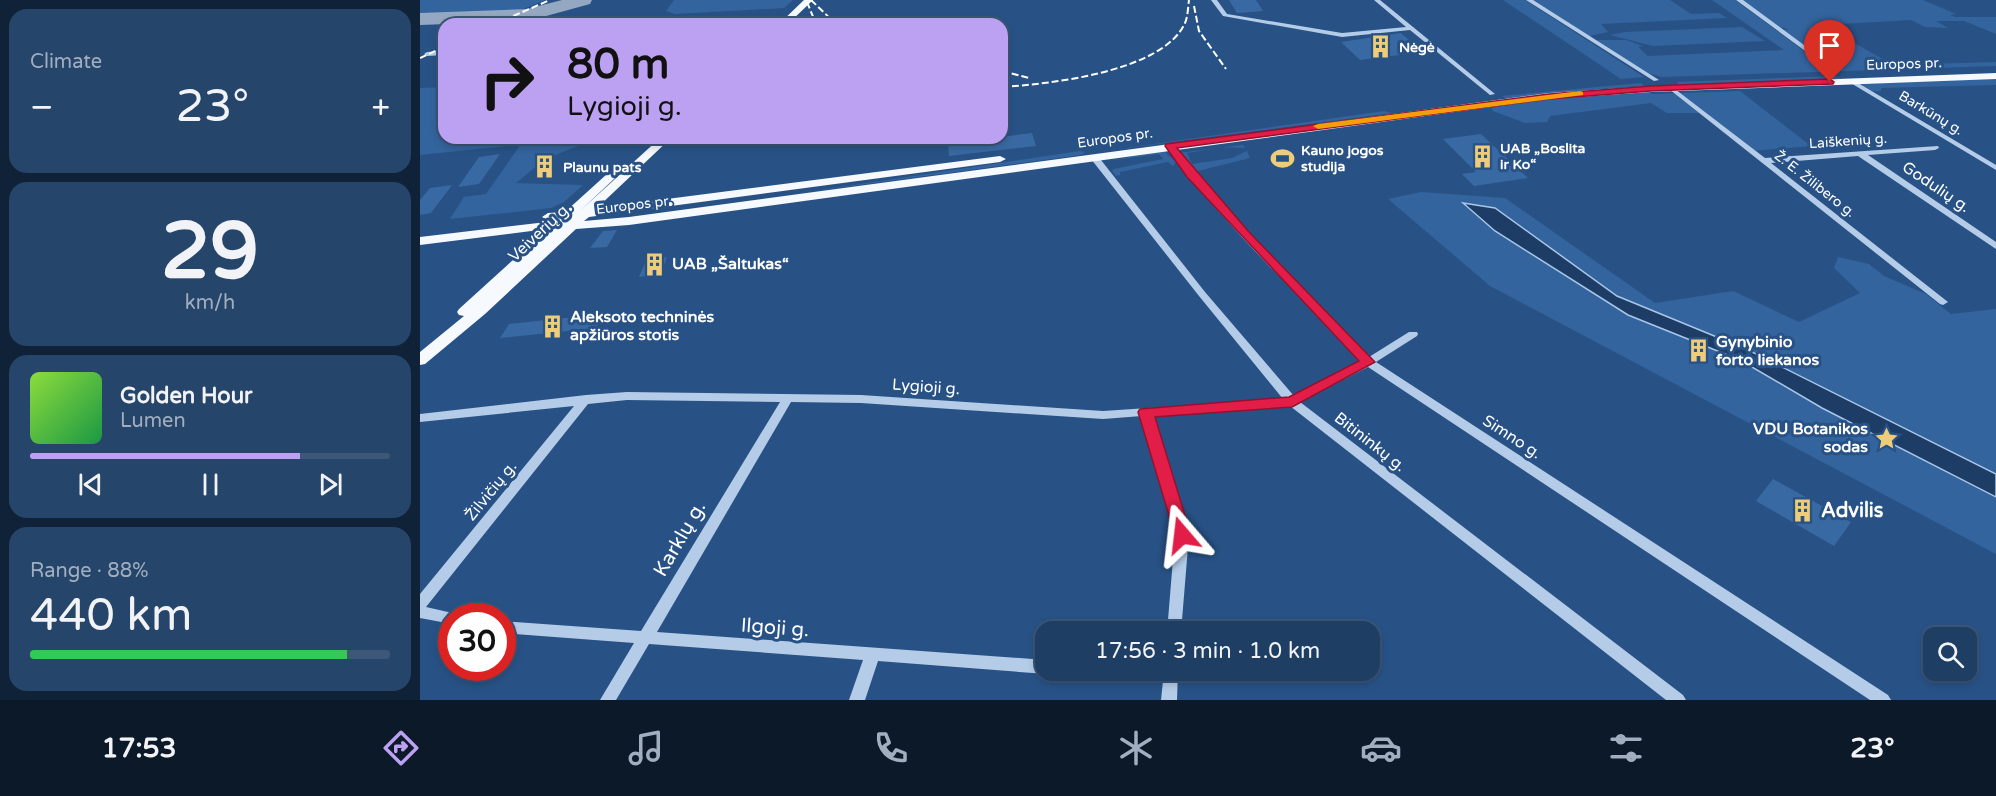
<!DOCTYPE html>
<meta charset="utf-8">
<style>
:root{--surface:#1e3e64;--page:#26456a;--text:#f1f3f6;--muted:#a1aebf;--line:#3c5778;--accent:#bca0f2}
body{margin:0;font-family:"Varela Round",sans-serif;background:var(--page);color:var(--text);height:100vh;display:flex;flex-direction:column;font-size:22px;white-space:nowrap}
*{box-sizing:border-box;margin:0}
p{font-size:20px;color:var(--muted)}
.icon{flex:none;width:33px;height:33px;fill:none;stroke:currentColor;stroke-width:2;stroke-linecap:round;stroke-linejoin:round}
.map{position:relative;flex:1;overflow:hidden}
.drawer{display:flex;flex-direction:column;gap:9px;padding:9px;background:#102237;width:420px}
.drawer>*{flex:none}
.guide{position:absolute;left:18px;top:18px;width:570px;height:126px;border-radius:18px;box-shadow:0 3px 9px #0003,0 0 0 2px var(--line);background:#bca0f2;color:#111;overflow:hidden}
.fabs{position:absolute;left:1503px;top:627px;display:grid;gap:12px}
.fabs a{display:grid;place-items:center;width:54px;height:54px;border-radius:12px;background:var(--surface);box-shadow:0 3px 9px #0003,0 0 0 2px var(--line);font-size:30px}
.speed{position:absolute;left:18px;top:603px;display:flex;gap:12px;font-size:30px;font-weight:700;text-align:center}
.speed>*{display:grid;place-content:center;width:78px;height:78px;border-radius:50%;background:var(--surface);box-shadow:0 3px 9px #0003,0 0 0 2px var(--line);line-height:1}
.speed .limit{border:9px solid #d22;background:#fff;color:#111}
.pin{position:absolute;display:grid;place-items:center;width:51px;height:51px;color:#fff;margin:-62px -26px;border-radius:50% 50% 50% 0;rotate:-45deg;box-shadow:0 0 6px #0007}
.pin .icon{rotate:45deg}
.me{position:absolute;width:66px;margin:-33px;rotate:343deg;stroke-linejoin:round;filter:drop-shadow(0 0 4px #0008)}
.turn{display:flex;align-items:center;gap:21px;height:126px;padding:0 30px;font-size:27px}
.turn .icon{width:78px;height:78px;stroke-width:2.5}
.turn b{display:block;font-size:42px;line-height:51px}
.big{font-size:45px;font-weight:600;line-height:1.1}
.drawer .card{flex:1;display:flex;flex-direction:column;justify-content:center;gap:9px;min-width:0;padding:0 21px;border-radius:18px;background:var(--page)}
.drawer .dial{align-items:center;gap:0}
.dial b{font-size:78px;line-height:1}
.song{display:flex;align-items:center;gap:18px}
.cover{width:72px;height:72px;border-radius:9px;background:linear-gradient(135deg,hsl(90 70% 55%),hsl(140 70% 35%))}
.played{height:6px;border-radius:3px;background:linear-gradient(90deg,var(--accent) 75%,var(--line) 75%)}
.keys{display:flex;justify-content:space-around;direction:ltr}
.heat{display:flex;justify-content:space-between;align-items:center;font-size:33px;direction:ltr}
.charge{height:9px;border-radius:4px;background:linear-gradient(90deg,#34c759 88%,var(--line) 0)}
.trip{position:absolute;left:615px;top:621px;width:345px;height:60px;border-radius:18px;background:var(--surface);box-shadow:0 3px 9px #0003,0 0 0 2px var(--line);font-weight:600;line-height:60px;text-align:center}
.dock{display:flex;height:96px;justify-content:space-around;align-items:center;background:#0c1928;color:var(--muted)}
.dock .icon{width:42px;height:42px}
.dock .selected{color:var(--accent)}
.dock b{font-size:27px;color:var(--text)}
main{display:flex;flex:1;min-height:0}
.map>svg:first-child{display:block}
</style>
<main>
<section class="drawer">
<div class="card"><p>Climate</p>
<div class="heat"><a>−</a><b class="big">23°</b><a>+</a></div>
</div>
<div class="card dial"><b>29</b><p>km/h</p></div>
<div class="card">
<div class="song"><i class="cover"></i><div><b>Golden Hour</b><p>Lumen</p></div></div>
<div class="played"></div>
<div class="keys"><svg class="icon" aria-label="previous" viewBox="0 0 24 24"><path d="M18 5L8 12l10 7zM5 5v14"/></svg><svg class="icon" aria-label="pause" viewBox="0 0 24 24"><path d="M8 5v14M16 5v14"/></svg><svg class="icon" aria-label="next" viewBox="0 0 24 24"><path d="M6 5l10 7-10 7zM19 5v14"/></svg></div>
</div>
<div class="card"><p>Range · 88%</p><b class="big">440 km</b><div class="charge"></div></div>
</section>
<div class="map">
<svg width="1576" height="700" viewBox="0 0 1576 700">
<rect width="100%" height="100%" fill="#285286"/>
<!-- green -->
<path fill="#33649d" d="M 0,0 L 125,0 L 93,13 L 0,17 Z
M 254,0 L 373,0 L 364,8 L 255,14 L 246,11 Z
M 1083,0 L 1105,0 L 1224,77 L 1201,79 Z
M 1112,0 L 1250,0 L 1271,14 L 1299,13 L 1307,18 L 1181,24 L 1188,32 L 1169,36 Z
M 1292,0 L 1315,0 L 1402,64 L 1416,63 L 1409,57 L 1400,57 L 1363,30 L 1369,29 L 1359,27 L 1321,0 L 1503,0 L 1536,14 L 1530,15 L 1535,17 L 1576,17 L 1576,34 L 1544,21 L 1516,21 L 1528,28 L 1505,27 L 1491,20 L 1403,25 L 1473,65 L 1576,62 L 1576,66 L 1242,77 L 1228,73 L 1173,40 L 1206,40 L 1223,46 L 1218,47 L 1228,56 L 1364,50 Z
M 1322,27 L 1345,41 L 1233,46 L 1190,35 L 1205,32 Z
M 1415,76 L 1421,79 L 1261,85 L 1256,82 Z
M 1576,78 L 1576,85 L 1461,88 L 1461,91 C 1454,92 1446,91 1442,84 Z
M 1221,83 L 1225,87 L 1089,99 L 1081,96 Z
M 24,87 L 24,138 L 179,138 L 125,159 L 96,183 L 163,185 L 144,202 L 131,208 L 30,219 L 44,197 L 66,194 L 99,147 L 98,145 L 0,155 L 0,88 Z
M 1229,91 L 1232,94 L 1320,91 L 1391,146 L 1331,151 L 1283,113 L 1247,113 L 1231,103 L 1130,116 L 1127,122 L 1105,123 L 1073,111 L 1071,108 L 1118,100 Z
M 964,111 L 972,113 L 685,151 Z
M 823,145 L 825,148 L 805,147 L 767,153 L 772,164 L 812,158 L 827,151 L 830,158 L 774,172 L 758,153 Z
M 660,151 L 665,152 L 661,155 L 373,194 Z
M 744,151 L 756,162 L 753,166 L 748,162 L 700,172 L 700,175 L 696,176 L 692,171 L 694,169 L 743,159 L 739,154 L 686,161 Z
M 1001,192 L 1085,198 L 1235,303 L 1313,291 L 1379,322 L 1440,293 L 1414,268 L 1418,257 L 1449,264 L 1464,276 L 1506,294 L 1531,314 L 1576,309 L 1576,554 L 1070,286 L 968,199 Z"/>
<!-- water -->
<path fill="#1d3d67" stroke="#a8c7e8" stroke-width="1.5" d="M 1043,203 L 1075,208 L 1197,296 L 1326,349 L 1576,474 L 1576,497 L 1402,408 L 1320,360 L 1208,315 L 1075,231 Z"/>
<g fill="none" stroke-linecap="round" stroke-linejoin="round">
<!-- taxiway -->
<path fill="#94a8c2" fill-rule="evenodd" d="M 142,0 L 172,0 L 170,4 L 108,21 L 0,25 L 0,13 L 107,9 Z"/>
</g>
<!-- building -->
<path fill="#3969a2" d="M 809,0 L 836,0 L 843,11 L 817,13 Z
M 981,33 L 1003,52 L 940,60 L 921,42 Z
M 612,133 L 616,146 L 529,156 L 528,144 Z
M 1061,134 L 1108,178 L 1054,186 L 1042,174 L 1056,172 L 1023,139 Z
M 80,154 L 59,184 L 38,187 L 59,157 Z
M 32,185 L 11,213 L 0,215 L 0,200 L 10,188 Z
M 197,230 L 187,247 L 170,248 L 183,231 Z
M 247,257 L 241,274 L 219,277 L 226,260 Z
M 183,314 L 176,328 L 80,338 L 89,324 Z
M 1353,479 L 1431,522 L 1414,546 L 1336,501 Z"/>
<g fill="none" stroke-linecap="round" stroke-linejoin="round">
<!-- minor -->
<path fill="#b4cce8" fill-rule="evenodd" d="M 791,0 L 797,0 L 807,14 L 922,33 L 986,27 L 954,0 L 960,0 L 1075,94 L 1070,95 L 990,30 L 922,37 L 803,16 Z
M 1106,0 L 1113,0 L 1239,80 L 1234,81 Z
M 1316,0 L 1323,0 L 1407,62 L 1407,64 L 1403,64 Z
M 24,51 L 24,55 L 7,56 L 4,54 L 7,52 Z
M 1429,80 L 1433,80 L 1576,165 L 1576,170 L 1429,82 Z
M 1251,86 L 1345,158 L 1518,146 L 1519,148 L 1515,150 L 1448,155 L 1576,242 L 1576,249 L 1438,156 L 1351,163 L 1528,302 L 1523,305 L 1520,304 L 1249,89 L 1248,88 Z
M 747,144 L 753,144 C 811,221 882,288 949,357 L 989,332 L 997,332 L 998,334 L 997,336 L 956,362 L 1468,695 L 1471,700 L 1450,700 L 948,367 L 880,402 L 1263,695 L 1266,700 L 1246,700 L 870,406 L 733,416 L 769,535 L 761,632 L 747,632 L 755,535 L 722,416 L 683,419 L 441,403 L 371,402 L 237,632 L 626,660 L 626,670 L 632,670 L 626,674 L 458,661 L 445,700 L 429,700 L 443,660 L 229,644 L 196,700 L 180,700 L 214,643 L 82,633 L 82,621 L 221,631 L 360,402 L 207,400 L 168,404 L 6,607 L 37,614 L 38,616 L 32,616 L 32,624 L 0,618 L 0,594 L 154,406 L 0,422 L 0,414 L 166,395 L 207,392 L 441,395 L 683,411 L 863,399 L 779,296 L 671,159 L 671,155 L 677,155 L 785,292 L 874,396 L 941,361 C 876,292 802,223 746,146 Z
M 677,670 L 758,670 L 757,700 L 741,700 L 743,681 L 684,677 L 679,675 Z"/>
<!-- major -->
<path fill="#f6f9fe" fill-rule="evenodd" d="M 384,0 L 393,0 L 368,24 L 359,24 Z
M 1576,73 L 1576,79 L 1231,92 L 1129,99 L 209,225 L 156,229 L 65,314 L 5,364 L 0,365 L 0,352 L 44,316 L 39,315 L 37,312 L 39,309 L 127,229 L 0,245 L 0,237 L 135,221 L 136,220 L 128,221 L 122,217 L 128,213 L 145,212 L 187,174 L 195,174 L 195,178 L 161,210 L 240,138 L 251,138 L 177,208 L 580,156 L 586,159 L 580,162 L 169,217 L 164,221 L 209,217 L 1129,93 L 1231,86 Z"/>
<!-- rail -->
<path stroke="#fff" stroke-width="2" stroke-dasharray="7 3" stroke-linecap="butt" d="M 391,0 L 416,24
M 387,2 L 396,24
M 774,6 L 779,31 L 806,69
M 75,24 L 130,0
M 0,58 L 24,47
M 582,71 L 609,78
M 582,87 C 629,84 743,72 765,23 C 768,16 768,7 769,0"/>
</g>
<!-- route -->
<path fill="#e11d48" stroke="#92132f" stroke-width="1.5" d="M 1410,79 L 1414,82 L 1413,84 L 1231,91 L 1129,99 L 757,148 L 829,232 L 955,362 L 872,407 L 735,417 L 771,535 L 768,539 L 756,539 L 718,412 L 720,409 L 869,397 L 939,361 L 767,177 L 745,146 L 746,144 L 1129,94 L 1231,86 Z"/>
<!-- slow -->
<path fill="#f59e0b" d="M 1160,91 L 1163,92 L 1163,95 L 898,129 L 893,126 L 898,124 Z"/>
<!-- icons -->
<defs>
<symbol id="building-bare" viewBox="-9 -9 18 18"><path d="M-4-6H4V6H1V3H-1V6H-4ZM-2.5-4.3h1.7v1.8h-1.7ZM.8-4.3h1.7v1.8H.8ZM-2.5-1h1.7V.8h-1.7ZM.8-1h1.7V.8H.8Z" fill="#efcc7a" stroke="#285286" stroke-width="2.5" paint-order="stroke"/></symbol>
<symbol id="stadium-bare" viewBox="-9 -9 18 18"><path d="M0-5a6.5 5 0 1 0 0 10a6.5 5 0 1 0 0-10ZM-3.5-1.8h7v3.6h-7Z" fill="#efcc7a" stroke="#285286" stroke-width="2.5" paint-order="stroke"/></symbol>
<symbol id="sight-bare" viewBox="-9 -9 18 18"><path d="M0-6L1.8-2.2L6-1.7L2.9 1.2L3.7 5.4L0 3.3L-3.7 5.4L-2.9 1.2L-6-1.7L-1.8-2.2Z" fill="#efcc7a" stroke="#285286" stroke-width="2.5" paint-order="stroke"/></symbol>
</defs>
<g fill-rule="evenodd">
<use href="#building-bare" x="944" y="30" width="33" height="33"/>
<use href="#building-bare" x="1046" y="140" width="33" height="33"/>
<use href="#stadium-bare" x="846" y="142" width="33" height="33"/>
<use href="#building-bare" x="108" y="150" width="33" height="33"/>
<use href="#building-bare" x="218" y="248" width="33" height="33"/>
<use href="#building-bare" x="116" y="310" width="33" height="33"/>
<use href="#building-bare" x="1262" y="334" width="33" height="33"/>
<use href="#sight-bare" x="1450" y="422" width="33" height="33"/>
<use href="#building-bare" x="1366" y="494" width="33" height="33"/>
</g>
<g text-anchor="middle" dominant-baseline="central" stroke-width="6" stroke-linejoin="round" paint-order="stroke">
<!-- far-poi labels -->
<g font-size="14" font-weight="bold" fill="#fff" stroke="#285286" text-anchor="start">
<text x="979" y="47">Nėgė</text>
<text x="1080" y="148">UAB „Boslita<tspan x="1080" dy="16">ir Ko“</tspan></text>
<text x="881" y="150">Kauno jogos<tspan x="881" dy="16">studija</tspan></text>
<text x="143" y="167">Plaunu pats</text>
</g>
<!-- far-street labels -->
<g font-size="14" fill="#fff" stroke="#285286">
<text transform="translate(1484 64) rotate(-2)">Europos pr.</text>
<text transform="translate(1511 113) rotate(31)">Barkūnų g.</text>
<text transform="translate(695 138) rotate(-8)">Europos pr.</text>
<text transform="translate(1428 141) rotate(-4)">Laiškenių g.</text>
<text transform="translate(1395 184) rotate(38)">Ž. E. Žilibero g.</text>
<text transform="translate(214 205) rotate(-7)">Europos pr.</text>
</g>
<!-- street labels -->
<g font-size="16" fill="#fff" stroke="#285286">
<text transform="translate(1516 187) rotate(34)">Godulių g.</text>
<text transform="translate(120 232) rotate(-43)">Veiverių g.</text>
<text transform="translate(506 387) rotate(4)">Lygioji g.</text>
<text transform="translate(1092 437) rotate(33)">Simno g.</text>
<text transform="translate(950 442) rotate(38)">Bitininkų g.</text>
<text transform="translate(71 491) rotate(-51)">Žilvičių g.</text>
</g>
<!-- poi labels -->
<g font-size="16" font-weight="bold" fill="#fff" stroke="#285286" text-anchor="start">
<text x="252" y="264">UAB „Šaltukas“</text>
<text x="150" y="317">Aleksoto techninės<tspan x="150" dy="18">apžiūros stotis</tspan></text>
<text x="1296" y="342">Gynybinio<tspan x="1296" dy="18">forto liekanos</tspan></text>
<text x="1448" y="429" text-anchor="end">VDU Botanikos<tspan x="1448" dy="18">sodas</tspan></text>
</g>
<!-- near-poi labels -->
<g font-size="20" font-weight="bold" fill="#fff" stroke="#285286" text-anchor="start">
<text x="1401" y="511">Advilis</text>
</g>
<!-- near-street labels -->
<g font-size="20" fill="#fff" stroke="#285286">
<text transform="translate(260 539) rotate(-60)">Karklų g.</text>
<text transform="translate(355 628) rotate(4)">Ilgoji g.</text>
</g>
</g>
</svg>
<div class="fabs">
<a><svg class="icon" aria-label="search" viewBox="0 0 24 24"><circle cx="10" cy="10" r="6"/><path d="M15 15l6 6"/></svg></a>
</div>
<div class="speed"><div class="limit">30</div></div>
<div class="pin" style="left:1410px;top:82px;background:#d93025"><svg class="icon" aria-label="arrive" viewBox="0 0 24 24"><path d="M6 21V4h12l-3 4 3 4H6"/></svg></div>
<svg class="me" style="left:762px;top:535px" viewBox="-20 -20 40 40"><path d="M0-17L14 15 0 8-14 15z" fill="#e11d48" stroke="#fff" stroke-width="4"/></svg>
<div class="trip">17:56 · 3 min · 1.0 km</div>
<div class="guide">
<div class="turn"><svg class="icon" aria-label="right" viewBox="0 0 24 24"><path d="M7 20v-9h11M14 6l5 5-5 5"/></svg><div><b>80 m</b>Lygioji g.</div></div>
</div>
</div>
</main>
<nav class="dock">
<b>17:53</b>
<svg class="icon selected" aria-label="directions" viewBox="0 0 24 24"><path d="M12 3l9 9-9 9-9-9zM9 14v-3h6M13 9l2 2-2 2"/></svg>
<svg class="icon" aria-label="music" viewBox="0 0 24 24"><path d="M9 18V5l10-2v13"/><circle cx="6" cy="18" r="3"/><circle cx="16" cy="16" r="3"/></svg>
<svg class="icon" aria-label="phone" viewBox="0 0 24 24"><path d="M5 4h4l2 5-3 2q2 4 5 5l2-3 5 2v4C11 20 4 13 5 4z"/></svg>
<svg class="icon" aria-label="climate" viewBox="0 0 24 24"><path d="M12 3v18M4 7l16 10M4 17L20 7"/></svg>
<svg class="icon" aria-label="car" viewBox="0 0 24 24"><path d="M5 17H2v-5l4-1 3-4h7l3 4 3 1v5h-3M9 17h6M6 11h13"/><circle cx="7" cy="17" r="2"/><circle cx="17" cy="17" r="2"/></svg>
<svg class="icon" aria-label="filters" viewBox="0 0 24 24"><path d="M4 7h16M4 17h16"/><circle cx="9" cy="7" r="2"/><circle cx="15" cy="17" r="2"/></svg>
<b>23°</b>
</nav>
